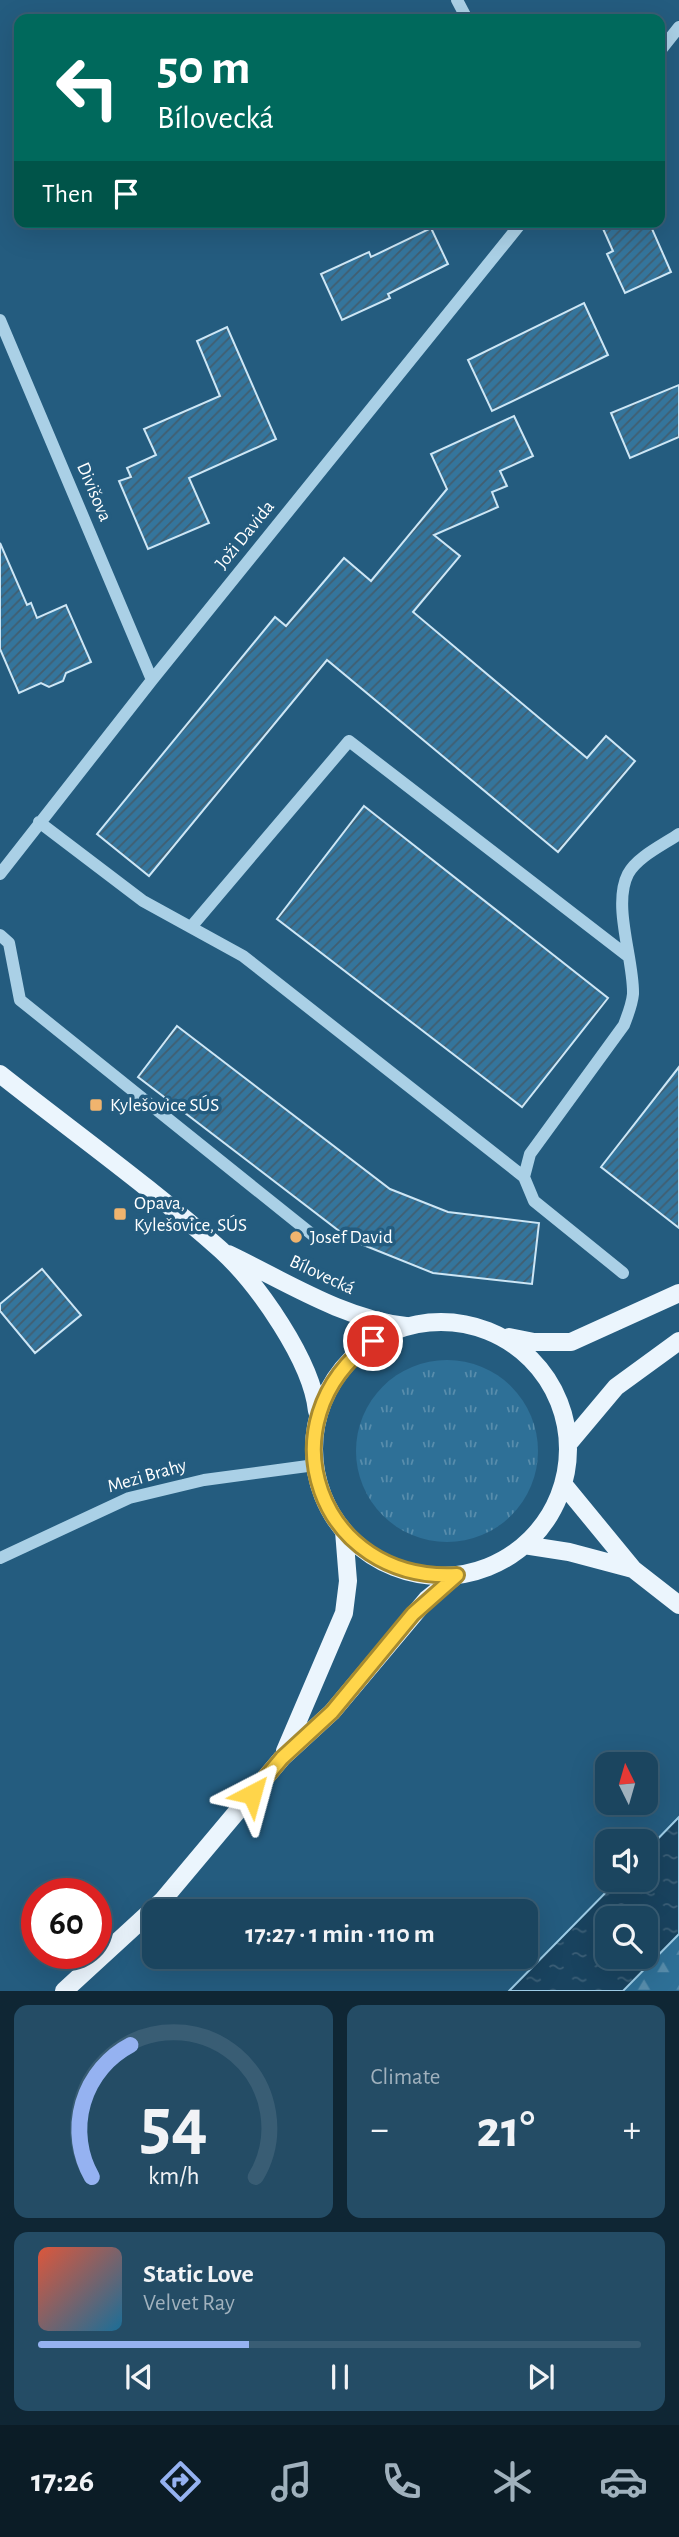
<!DOCTYPE html>
<meta charset="utf-8">
<style>
:root{--surface:#1b455f;--page:#244c65;--text:#f1f3f6;--muted:#a0b1bd;--line:#395d74;--accent:#95b2f1}
body{margin:0;font-family:"Alegreya Sans",sans-serif;background:var(--page);color:var(--text);height:100vh;display:flex;flex-direction:column;font-size:26px;white-space:nowrap}
*{box-sizing:border-box;margin:0}
p{font-size:23px;color:var(--muted)}
.icon{flex:none;width:38px;height:38px;fill:none;stroke:currentColor;stroke-width:2;stroke-linecap:round;stroke-linejoin:round}
.map{position:relative;height:1991px;overflow:hidden}
.drawer{display:flex;flex-direction:column;gap:14px;padding:14px;background:#0f2634;flex:1}
.drawer>*{flex:none}
.hud{position:absolute;left:14px;top:14px;width:651px;height:214px;border-radius:14px;box-shadow:0 7px 28px #0002,0 0 0 2px var(--line);background:#00695c;color:#fff;overflow:hidden}
.needle{width:46px;rotate:355deg}
.fabs{position:absolute;left:595px;top:1752px;display:grid;gap:14px}
.fabs a{display:grid;place-items:center;width:63px;height:63px;border-radius:14px;background:var(--surface);box-shadow:0 7px 28px #0002,0 0 0 2px var(--line);font-size:35px}
.speed{position:absolute;left:21px;top:1878px;display:flex;gap:14px;font-size:35px;font-weight:700;text-align:center}
.speed>*{display:grid;place-content:center;width:91px;height:91px;border-radius:50%;background:var(--surface);box-shadow:0 7px 28px #0002,0 0 0 2px var(--line);line-height:1}
.speed .limit{border:10px solid #d22;background:#fff;color:#111}
.pin{position:absolute;display:grid;place-items:center;width:60px;height:60px;color:#fff;margin:-30px;border:4px solid #fff;border-radius:50%;box-shadow:0 2px 7px #0007}
.me{position:absolute;width:77px;margin:-38px;rotate:39deg;stroke-linejoin:round;filter:drop-shadow(0 0 5px #0008)}
.turn{display:flex;align-items:center;gap:24px;height:147px;padding:0 28px;font-size:32px}
.turn .icon{width:91px;height:91px;stroke-width:2.5}
.turn b{display:block;font-size:49px;line-height:60px}
.then{display:flex;align-items:center;height:66px;padding:0 28px;background:#0003;gap:14px;font-size:26px}
.big{font-size:52px;font-weight:600;line-height:1.1}
.drawer .card{flex:1;display:flex;flex-direction:column;justify-content:center;gap:10px;min-width:0;padding:0 24px;border-radius:14px;background:var(--page)}
.drawer .dial{align-items:center;gap:0}
.dial svg{height:182px;overflow:visible;fill:none;stroke:var(--line);stroke-width:7;stroke-linecap:round;text-anchor:middle}
.dial text{fill:var(--text);stroke:none}
.song{display:flex;align-items:center;gap:21px}
.cover{width:84px;height:84px;border-radius:10px;background:linear-gradient(135deg,hsl(10 70% 55%),hsl(200 70% 35%))}
.played{height:7px;border-radius:4px;background:linear-gradient(90deg,var(--accent) 35%,var(--line) 35%)}
.keys{display:flex;justify-content:space-around;direction:ltr}
.heat{display:flex;justify-content:space-between;align-items:center;font-size:38px;direction:ltr}
.drawer .tiles{flex:1;display:grid;gap:14px;grid-template-columns:1fr 1fr}
.card:last-child{grid-column:span 2}
.trip{position:absolute;left:142px;top:1899px;width:396px;height:70px;border-radius:14px;background:var(--surface);box-shadow:0 7px 28px #0002,0 0 0 2px var(--line);font-weight:600;line-height:70px;text-align:center}
.tab-bar{display:flex;height:112px;justify-content:space-around;align-items:center;background:#0b1c26;color:var(--muted)}
.tab-bar .icon{width:49px;height:49px}
.tab-bar .on{color:var(--accent)}
.tab-bar b{font-size:32px;color:var(--text)}
.map>svg:first-child{display:block}
</style>
<div class="map">
<svg width="679" height="1991" viewBox="0 0 679 1991">
<defs>
<pattern id="grass-tufts" width="24" height="20" patternUnits="userSpaceOnUse" patternTransform="scale(1.75)"><rect width="24" height="20" fill="#2e7097"/><path d="M3 7l-1-3M5 7V3M7 7l1-3M15 17l-1-3M17 17v-4M19 17l1-3" fill="none" stroke="#588dac"/></pattern>
<pattern id="forest-firs" width="22" height="20" patternUnits="userSpaceOnUse" patternTransform="scale(1.75)"><rect width="22" height="20" fill="#2e7097"/><path d="M5 1l3.5 6h-7zM16 11l3.5 6h-7z" fill="#588dac"/></pattern>
<pattern id="water-ripples" width="26" height="14" patternUnits="userSpaceOnUse" patternTransform="scale(1.75)"><rect width="26" height="14" fill="#19435f"/><path d="M2 4q2-2 4 0t4 0M15 11q2-2 4 0t4 0" fill="none" stroke="#3c5f77"/></pattern>
<pattern id="building-hatch" width="6" height="6" patternUnits="userSpaceOnUse" patternTransform="scale(1.75)"><rect width="6" height="6" fill="#34759c"/><path d="M-1 1l2-2M0 6l6-6M5 7l2-2" fill="none" stroke="#415e70"/></pattern>
</defs>
<rect width="100%" height="100%" fill="#245c7f"/>
<!-- grass -->
<path fill="url(#grass-tufts)" d="M356 1451a91 91 0 1 1 182 0a91 91 0 1 1-182 0Z"/>
<!-- forest -->
<path fill="url(#forest-firs)" d="M 679,1934 L 679,1991 L 623,1991 Z"/>
<!-- water -->
<path fill="url(#water-ripples)" stroke="#9ecde7" stroke-width="2" fill-rule="evenodd" d="M 679,1817 L 679,1934 L 623,1991 L 509,1991 L 618,1880 L 646,1880 L 646,1851 ZM 607,1918 L 646,1918 L 646,1956 L 607,1956 Z"/>
<!-- building -->
<path fill="url(#building-hatch)" stroke="#cde6f5" stroke-width="2" d="M 600,222 L 649,222 L 671,272 L 625,293 L 607,254 L 613,251 Z
M 431,228 L 448,264 L 388,294 L 390,298 L 342,320 L 321,274 L 369,252 L 371,257 Z
M 584,303 L 608,355 L 492,411 L 468,360 Z
M 227,327 L 276,439 L 189,478 L 209,523 L 148,549 L 119,481 L 131,477 L 127,468 L 156,455 L 144,429 L 220,396 L 197,341 Z
M 679,385 L 679,437 L 630,458 L 611,413 Z
M 514,416 L 533,456 L 500,471 L 507,486 L 492,492 L 498,507 L 434,535 L 460,556 L 413,612 L 587,758 L 606,736 L 635,761 L 558,852 L 327,660 L 149,876 L 97,834 L 275,617 L 286,626 L 344,558 L 371,581 L 447,489 L 431,454 Z
M 0,543 L 27,605 L 31,603 L 37,618 L 66,605 L 91,662 L 66,673 L 63,681 L 49,687 L 41,683 L 19,693 L 0,649 Z
M 364,806 L 608,998 L 522,1107 L 277,919 Z
M 177,1026 L 390,1189 L 448,1212 L 539,1223 L 532,1284 L 433,1273 L 351,1240 L 138,1077 Z
M 679,1067 L 679,1228 L 601,1167 Z
M 42,1269 L 81,1315 L 35,1353 L 0,1311 L 0,1304 Z"/>
<g fill="none" stroke-linecap="round" stroke-linejoin="round">
<!-- minor -->
<path stroke="#aad0e6" stroke-width="12" d="M 457,0 L 467,19
M 660,51 L 679,27
M 0,320 L 152,680
M 39,822 L 143,901 L 243,956 L 524,1177
M 0,874 L 152,680 L 522,222
M 191,927 L 349,741 L 629,957
M 0,935 L 9,943 L 20,1000 L 314,1236
M 623,1273 L 534,1201 L 524,1177 L 530,1154 L 624,1025 C 628,1014 632,1005 633,994 C 634,960 612,905 628,874 C 637,857 663,845 679,834
M 0,1558 L 129,1498 L 204,1480 L 315,1465"/>
<!-- major -->
<path stroke="#ebf5fd" stroke-width="18" d="M 0,1074 C 72,1131 153,1189 221,1250 C 258,1284 312,1361 317,1411
M 228,1254 C 285,1281 343,1319 406,1326
M314 1449a127 127 0 1 1 254 0a127 127 0 1 1-254 0Z
M 509,1337 L 534,1342 L 571,1342 L 679,1293
M 569,1443 L 616,1387 L 679,1341
M 564,1485 L 633,1569 L 679,1605
M 524,1545 L 569,1552 L 633,1569
M 285,1751 L 344,1613 L 348,1581 L 344,1531
M 64,1991 L 162,1901 L 282,1758 L 332,1712 L 427,1599 L 457,1575"/>
</g>
<g fill="none" stroke-linecap="round" stroke-linejoin="round">
<defs>
<path id="route" d="M 252,1794 L 282,1758 L 332,1712 L 413,1614 L 457,1575 C 319,1583 261,1422 373,1341"/>
</defs>
<!-- route casing -->
<use href="#route" stroke="#a68a30" stroke-width="18"/>
<!-- route -->
<use href="#route" stroke="#ffd54a" stroke-width="12"/>
</g>
<!-- markers -->
<g fill="#f0b46e" stroke="#245c7f" stroke-width="2.5">
<rect x="89" y="1098" width="14" height="14" rx="3.5"/>
<rect x="113" y="1207" width="14" height="14" rx="3.5"/>
<circle cx="296" cy="1237" r="7"/>
</g>
<g text-anchor="middle" dominant-baseline="central" stroke-width="7" stroke-linejoin="round" paint-order="stroke">
<!-- street labels -->
<g font-size="19" fill="#fff" stroke="#245c7f">
<text transform="translate(94 492) rotate(67)">Divišova</text>
<text transform="translate(245 535) rotate(-51)">Joži Davida</text>
<text transform="translate(322 1275) rotate(25)">Bílovecká</text>
<text transform="translate(147 1476) rotate(-16)">Mezi Brahy</text>
</g>
<!-- poi labels -->
<g font-size="19" fill="#fff" stroke="#245c7f" text-anchor="start">
<text x="110" y="1105">Kylešovice SÚS</text>
<text x="134" y="1203">Opava,<tspan x="134" dy="22">Kylešovice, SÚS</tspan></text>
<text x="310" y="1237">Josef David</text>
</g>
</g>
</svg>
<div class="fabs">
<a><svg class="needle" viewBox="-14 -14 28 28"><path d="M0-13l5 13h-10z" fill="#e53935"/><path d="M0 13l5-13h-10z" fill="#a0b1bd"/></svg></a>
<a><svg class="icon" aria-label="sound" viewBox="0 0 24 24"><path d="M4 9h4l5-4v14l-5-4H4zM17 9q2 3 0 6"/></svg></a>
<a><svg class="icon" aria-label="search" viewBox="0 0 24 24"><circle cx="10" cy="10" r="6"/><path d="M15 15l6 6"/></svg></a>
</div>
<div class="speed"><div class="limit">60</div></div>
<div class="pin" style="left:373px;top:1341px;background:#d93025"><svg class="icon" aria-label="arrive" viewBox="0 0 24 24"><path d="M6 21V4h12l-3 4 3 4H6"/></svg></div>
<svg class="me" style="left:252px;top:1794px" viewBox="-20 -20 40 40"><path d="M0-17L14 15 0 8-14 15z" fill="#ffd54a" stroke="#fff" stroke-width="4"/></svg>
<div class="trip">17:27 · 1 min · 110 m</div>
<div class="hud">
<div class="turn"><svg class="icon" aria-label="left" viewBox="0 0 24 24"><path d="M17 20v-9H6M10 6l-5 5 5 5"/></svg><div><b>50 m</b>Bílovecká</div></div>
<div class="then">Then<svg class="icon" aria-label="arrive" viewBox="0 0 24 24"><path d="M6 21V4h12l-3 4 3 4H6"/></svg></div>
</div>
</div>
<section class="drawer">
<div class="tiles">
<div class="card dial"><svg viewBox="0 0 100 80">
<path d="M14 69A42 42 0 1 1 86 69"/>
<path d="M14 69A42 42 0 0 1 31 11" stroke="#95b2f1"/>
<text x="50" y="56" font-size="32" font-weight="700">54</text>
<text x="50" y="72" font-size="11">km/h</text>
</svg></div>
<div class="card"><p>Climate</p>
<div class="heat"><a>−</a><b class="big">21°</b><a>+</a></div>
</div>
<div class="card">
<div class="song"><i class="cover"></i><div><b>Static Love</b><p>Velvet Ray</p></div></div>
<div class="played"></div>
<div class="keys"><svg class="icon" aria-label="previous" viewBox="0 0 24 24"><path d="M18 5L8 12l10 7zM5 5v14"/></svg><svg class="icon" aria-label="pause" viewBox="0 0 24 24"><path d="M8 5v14M16 5v14"/></svg><svg class="icon" aria-label="next" viewBox="0 0 24 24"><path d="M6 5l10 7-10 7zM19 5v14"/></svg></div>
</div>
</div>
</section>
<nav class="tab-bar">
<b>17:26</b>
<svg class="icon on" aria-label="directions" viewBox="0 0 24 24"><path d="M12 3l9 9-9 9-9-9zM9 14v-3h6M13 9l2 2-2 2"/></svg>
<svg class="icon" aria-label="music" viewBox="0 0 24 24"><path d="M9 18V5l10-2v13"/><circle cx="6" cy="18" r="3"/><circle cx="16" cy="16" r="3"/></svg>
<svg class="icon" aria-label="phone" viewBox="0 0 24 24"><path d="M5 4h4l2 5-3 2q2 4 5 5l2-3 5 2v4C11 20 4 13 5 4z"/></svg>
<svg class="icon" aria-label="climate" viewBox="0 0 24 24"><path d="M12 3v18M4 7l16 10M4 17L20 7"/></svg>
<svg class="icon" aria-label="car" viewBox="0 0 24 24"><path d="M5 17H2v-5l4-1 3-4h7l3 4 3 1v5h-3M9 17h6M6 11h13"/><circle cx="7" cy="17" r="2"/><circle cx="17" cy="17" r="2"/></svg>
</nav>
